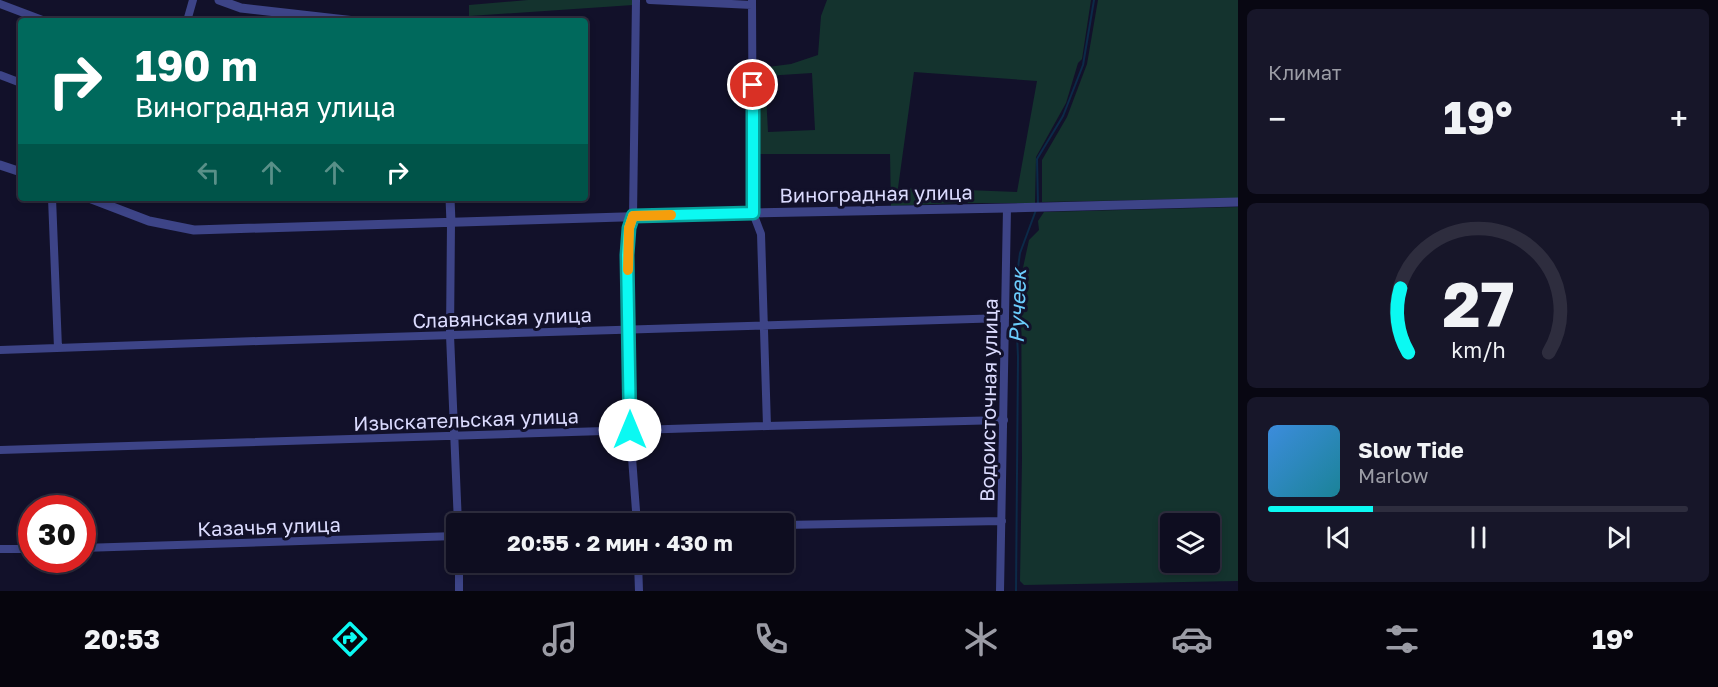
<!DOCTYPE html>
<html lang="ru">
<meta charset="utf-8">
<style>
:root{--surface:#0e0d20;--page:#171629;--text:#f1f3f6;--muted:#9b9ca5;--line:#2e2d3e;--accent:#0bf9f2}
body{margin:0;font-family:"Golos Text",sans-serif;background:var(--page);color:var(--text);height:100vh;display:flex;flex-direction:column;font-size:22px;white-space:nowrap}
*{box-sizing:border-box;margin:0}
p{font-size:20px;color:var(--muted)}
.icon{flex:none;width:33px;height:33px;fill:none;stroke:currentColor;stroke-width:2;stroke-linecap:round;stroke-linejoin:round}
.map{position:relative;flex:1;overflow:hidden}
.drawer{display:flex;flex-direction:column;gap:9px;padding:9px;background:#080712;width:480px}
.drawer>*{flex:none}
.hud{position:absolute;left:18px;top:18px;width:570px;height:183px;border-radius:6px;box-shadow:0 3px 9px #0003,0 0 0 2px var(--line);background:#00695c;color:#fff;overflow:hidden}
.buttons{position:absolute;left:1160px;top:513px;display:grid;gap:12px}
.buttons a{display:grid;place-items:center;width:60px;height:60px;border-radius:6px;background:var(--surface);box-shadow:0 3px 9px #0003,0 0 0 2px var(--line);font-size:30px}
.speed{position:absolute;left:18px;top:495px;display:flex;gap:12px;font-size:30px;font-weight:700;text-align:center}
.speed>*{display:grid;place-content:center;width:78px;height:78px;border-radius:50%;background:var(--surface);box-shadow:0 3px 9px #0003,0 0 0 2px var(--line);line-height:1}
.speed .limit{border:9px solid #d22;background:#fff;color:#111}
.pin{position:absolute;display:grid;place-items:center;width:51px;height:51px;color:#fff;margin:-26px;border:3px solid #fff;border-radius:50%;box-shadow:0 2px 6px #0007}
.me{position:absolute;width:66px;margin:-33px;rotate:0deg;stroke-linejoin:round;filter:drop-shadow(0 0 4px #0008)}
.turn{display:flex;align-items:center;gap:21px;height:126px;padding:0 18px;font-size:27px}
.turn .icon{width:78px;height:78px;stroke-width:2.5}
.turn b{display:block;font-size:42px;line-height:51px}
.lanes{display:flex;align-items:center;height:57px;padding:0 18px;background:#0003;justify-content:center;gap:30px;direction:ltr}
.lanes .off{opacity:.35}
.big{font-size:45px;font-weight:700;line-height:1.1}
.drawer .card{flex:1;display:flex;flex-direction:column;justify-content:center;gap:9px;min-width:0;padding:0 21px;border-radius:9px;background:var(--page)}
.drawer .dial{align-items:center;gap:0}
.dial svg{height:156px;overflow:visible;fill:none;stroke:var(--line);stroke-width:7;stroke-linecap:round;text-anchor:middle}
.dial text{fill:var(--text);stroke:none}
.song{display:flex;align-items:center;gap:18px}
.cover{width:72px;height:72px;border-radius:9px;background:linear-gradient(135deg,hsl(210 70% 55%),hsl(190 70% 35%))}
.played{height:6px;border-radius:3px;background:linear-gradient(90deg,var(--accent) 25%,var(--line) 25%)}
.keys{display:flex;justify-content:space-around;direction:ltr}
.heat{display:flex;justify-content:space-between;align-items:center;font-size:33px;direction:ltr}
.trip{position:absolute;left:446px;top:513px;width:348px;height:60px;border-radius:6px;background:var(--surface);box-shadow:0 3px 9px #0003,0 0 0 2px var(--line);font-weight:700;line-height:60px;text-align:center}
.tab-bar{display:flex;height:96px;justify-content:space-around;align-items:center;background:#06050d;color:var(--muted)}
.tab-bar .icon{width:42px;height:42px}
.tab-bar .current{color:var(--accent)}
.tab-bar b{font-size:27px;color:var(--text)}
main{display:flex;flex:1;min-height:0}
.map>svg:first-child{display:block}
</style>
<main>
<div class="map">
<svg width="1238" height="591" viewBox="0 0 1238 591">
<rect width="100%" height="100%" fill="#12112a"/>
<!-- green -->
<path fill="#14332e" fill-rule="evenodd" d="M 528,0 L 633,0 L 633,5 L 469,16 L 469,5 Z
M 827,0 L 1091,0 L 1082,59 L 1078,63 L 1066,103 L 1036,157 L 1035,203 L 968,203 L 964,197 L 966,190 L 1017,192 L 1037,81 L 914,72 L 898,188 L 957,190 L 959,195 L 956,203 L 891,206 L 890,154 L 758,154 L 757,77 L 760,68 L 791,64 L 818,55 L 821,16 ZM 812,73 L 815,130 L 768,132 L 765,76 Z
M 1098,0 L 1238,0 L 1238,198 L 1042,202 L 1042,160 L 1067,117 L 1087,64 Z
M 1238,207 L 1238,581 L 1024,585 L 1020,581 L 1022,460 L 1021,277 L 1029,240 L 1039,230 L 1038,221 L 1044,212 ZM 1170,524 L 1209,524 L 1209,562 L 1170,562 Z"/>
<g fill="none" stroke-linecap="round" stroke-linejoin="round">
<!-- stream -->
<path stroke="#0c2a48" stroke-width="2" d="M 1038,205 L 1037,159 L 1063,116 L 1083,65 L 1094,0
M 1016,591 L 1018,357 L 1015,289 L 1020,253 L 1036,210"/>
<!-- minor -->
<path stroke="#3d4487" stroke-width="8" d="M 636,0 L 633,216 L 629,228 L 627,255 L 630,431 L 637,524
M 650,0 L 752,5
M 752,0 L 753,213 L 761,234 L 767,426
M 0,4 L 45,21
M 187,21 L 193,0
M 0,75 L 21,83
M 52,198 L 58,348
M 451,223 L 450,335 L 458,524
M 0,350 L 259,341 L 1005,318
M 0,450 L 767,426 L 1004,420
M 783,525 L 1002,521
M 82,548 L 456,536
M 0,549 L 32,549
M 459,562 L 459,591
M 638,562 L 639,591
M 1000,591 L 1007,208"/>
<!-- tertiary -->
<path stroke="#3d4487" stroke-width="9" d="M 219,0 L 241,8 L 355,21
M 0,165 L 21,172
M 89,198 L 149,221 L 194,230 L 753,213 L 1007,208 L 1238,202
M 450,198 L 451,223"/>
</g>
<g fill="none" stroke-linecap="round" stroke-linejoin="round">
<defs>
<path id="route" d="M 630,430 L 627,255 L 629,228 L 633,216 L 753,213 L 753,85"/>
</defs>
<!-- route casing -->
<use href="#route" stroke="#07a29d" stroke-width="15"/>
<!-- route -->
<use href="#route" stroke="#0bf9f2" stroke-width="10"/>
<!-- slow -->
<path stroke="#f59e0b" stroke-width="10" d="M 628,270 L 629,228 L 633,216 L 671,215"/>
</g>
<g text-anchor="middle" dominant-baseline="central" stroke-width="6" stroke-linejoin="round" paint-order="stroke">
<!-- street labels -->
<g font-size="20" fill="#dbdbfe" stroke="#12112a">
<text transform="translate(876 193) rotate(-1)">Виноградная улица</text>
<text transform="translate(502 317) rotate(-2)">Славянская улица</text>
<text transform="translate(988 400) rotate(-89)">Водоисточная улица</text>
<text transform="translate(466 419) rotate(-2)">Изыскательская улица</text>
<text transform="translate(269 526) rotate(-2)">Казачья улица</text>
</g>
<!-- water labels -->
<g font-size="21" font-style="italic" fill="#6bccfc" stroke="#12112a">
<text transform="translate(1017 306) rotate(-88)">Ручеек</text>
</g>
</g>
</svg>
<div class="buttons">
<a><svg class="icon" aria-label="layers" viewBox="0 0 24 24"><path d="M12 4l9 5-9 5-9-5zM3 14l9 5 9-5"/></svg></a>
</div>
<div class="speed"><div class="limit">30</div></div>
<div class="pin" style="left:753px;top:85px;background:#d93025"><svg class="icon" aria-label="arrive" viewBox="0 0 24 24"><path d="M6 21V4h12l-3 4 3 4H6"/></svg></div>
<svg class="me" style="left:630px;top:430px" viewBox="-20 -20 40 40"><circle r="19" fill="#fff"/><path d="M0-13L10 11 0 6-10 11z" fill="#0bf9f2"/></svg>
<div class="trip">20:55 · 2 мин · 430 m</div>
<div class="hud">
<div class="turn"><svg class="icon" aria-label="right" viewBox="0 0 24 24"><path d="M7 20v-9h11M14 6l5 5-5 5"/></svg><div><b>190 m</b>Виноградная улица</div></div>
<div class="lanes"><svg class="icon off" aria-label="left" viewBox="0 0 24 24"><path d="M17 20v-9H6M10 6l-5 5 5 5"/></svg><svg class="icon off" aria-label="ahead" viewBox="0 0 24 24"><path d="M12 20V5M6 11l6-6 6 6"/></svg><svg class="icon off" aria-label="ahead" viewBox="0 0 24 24"><path d="M12 20V5M6 11l6-6 6 6"/></svg><svg class="icon" aria-label="right" viewBox="0 0 24 24"><path d="M7 20v-9h11M14 6l5 5-5 5"/></svg></div>
</div>
</div>
<section class="drawer">
<div class="card"><p>Климат</p>
<div class="heat"><a>−</a><b class="big">19°</b><a>+</a></div>
</div>
<div class="card dial"><svg viewBox="0 0 100 80">
<path d="M14 69A42 42 0 1 1 86 69"/>
<path d="M14 69A42 42 0 0 1 10 36" stroke="#0bf9f2"/>
<text x="50" y="56" font-size="32" font-weight="700">27</text>
<text x="50" y="72" font-size="11">km/h</text>
</svg></div>
<div class="card">
<div class="song"><i class="cover"></i><div><b>Slow Tide</b><p>Marlow</p></div></div>
<div class="played"></div>
<div class="keys"><svg class="icon" aria-label="previous" viewBox="0 0 24 24"><path d="M18 5L8 12l10 7zM5 5v14"/></svg><svg class="icon" aria-label="pause" viewBox="0 0 24 24"><path d="M8 5v14M16 5v14"/></svg><svg class="icon" aria-label="next" viewBox="0 0 24 24"><path d="M6 5l10 7-10 7zM19 5v14"/></svg></div>
</div>
</section>
</main>
<nav class="tab-bar">
<b>20:53</b>
<svg class="icon current" aria-label="directions" viewBox="0 0 24 24"><path d="M12 3l9 9-9 9-9-9zM9 14v-3h6M13 9l2 2-2 2"/></svg>
<svg class="icon" aria-label="music" viewBox="0 0 24 24"><path d="M9 18V5l10-2v13"/><circle cx="6" cy="18" r="3"/><circle cx="16" cy="16" r="3"/></svg>
<svg class="icon" aria-label="phone" viewBox="0 0 24 24"><path d="M5 4h4l2 5-3 2q2 4 5 5l2-3 5 2v4C11 20 4 13 5 4z"/></svg>
<svg class="icon" aria-label="climate" viewBox="0 0 24 24"><path d="M12 3v18M4 7l16 10M4 17L20 7"/></svg>
<svg class="icon" aria-label="car" viewBox="0 0 24 24"><path d="M5 17H2v-5l4-1 3-4h7l3 4 3 1v5h-3M9 17h6M6 11h13"/><circle cx="7" cy="17" r="2"/><circle cx="17" cy="17" r="2"/></svg>
<svg class="icon" aria-label="filters" viewBox="0 0 24 24"><path d="M4 7h16M4 17h16"/><circle cx="9" cy="7" r="2"/><circle cx="15" cy="17" r="2"/></svg>
<b>19°</b>
</nav>
